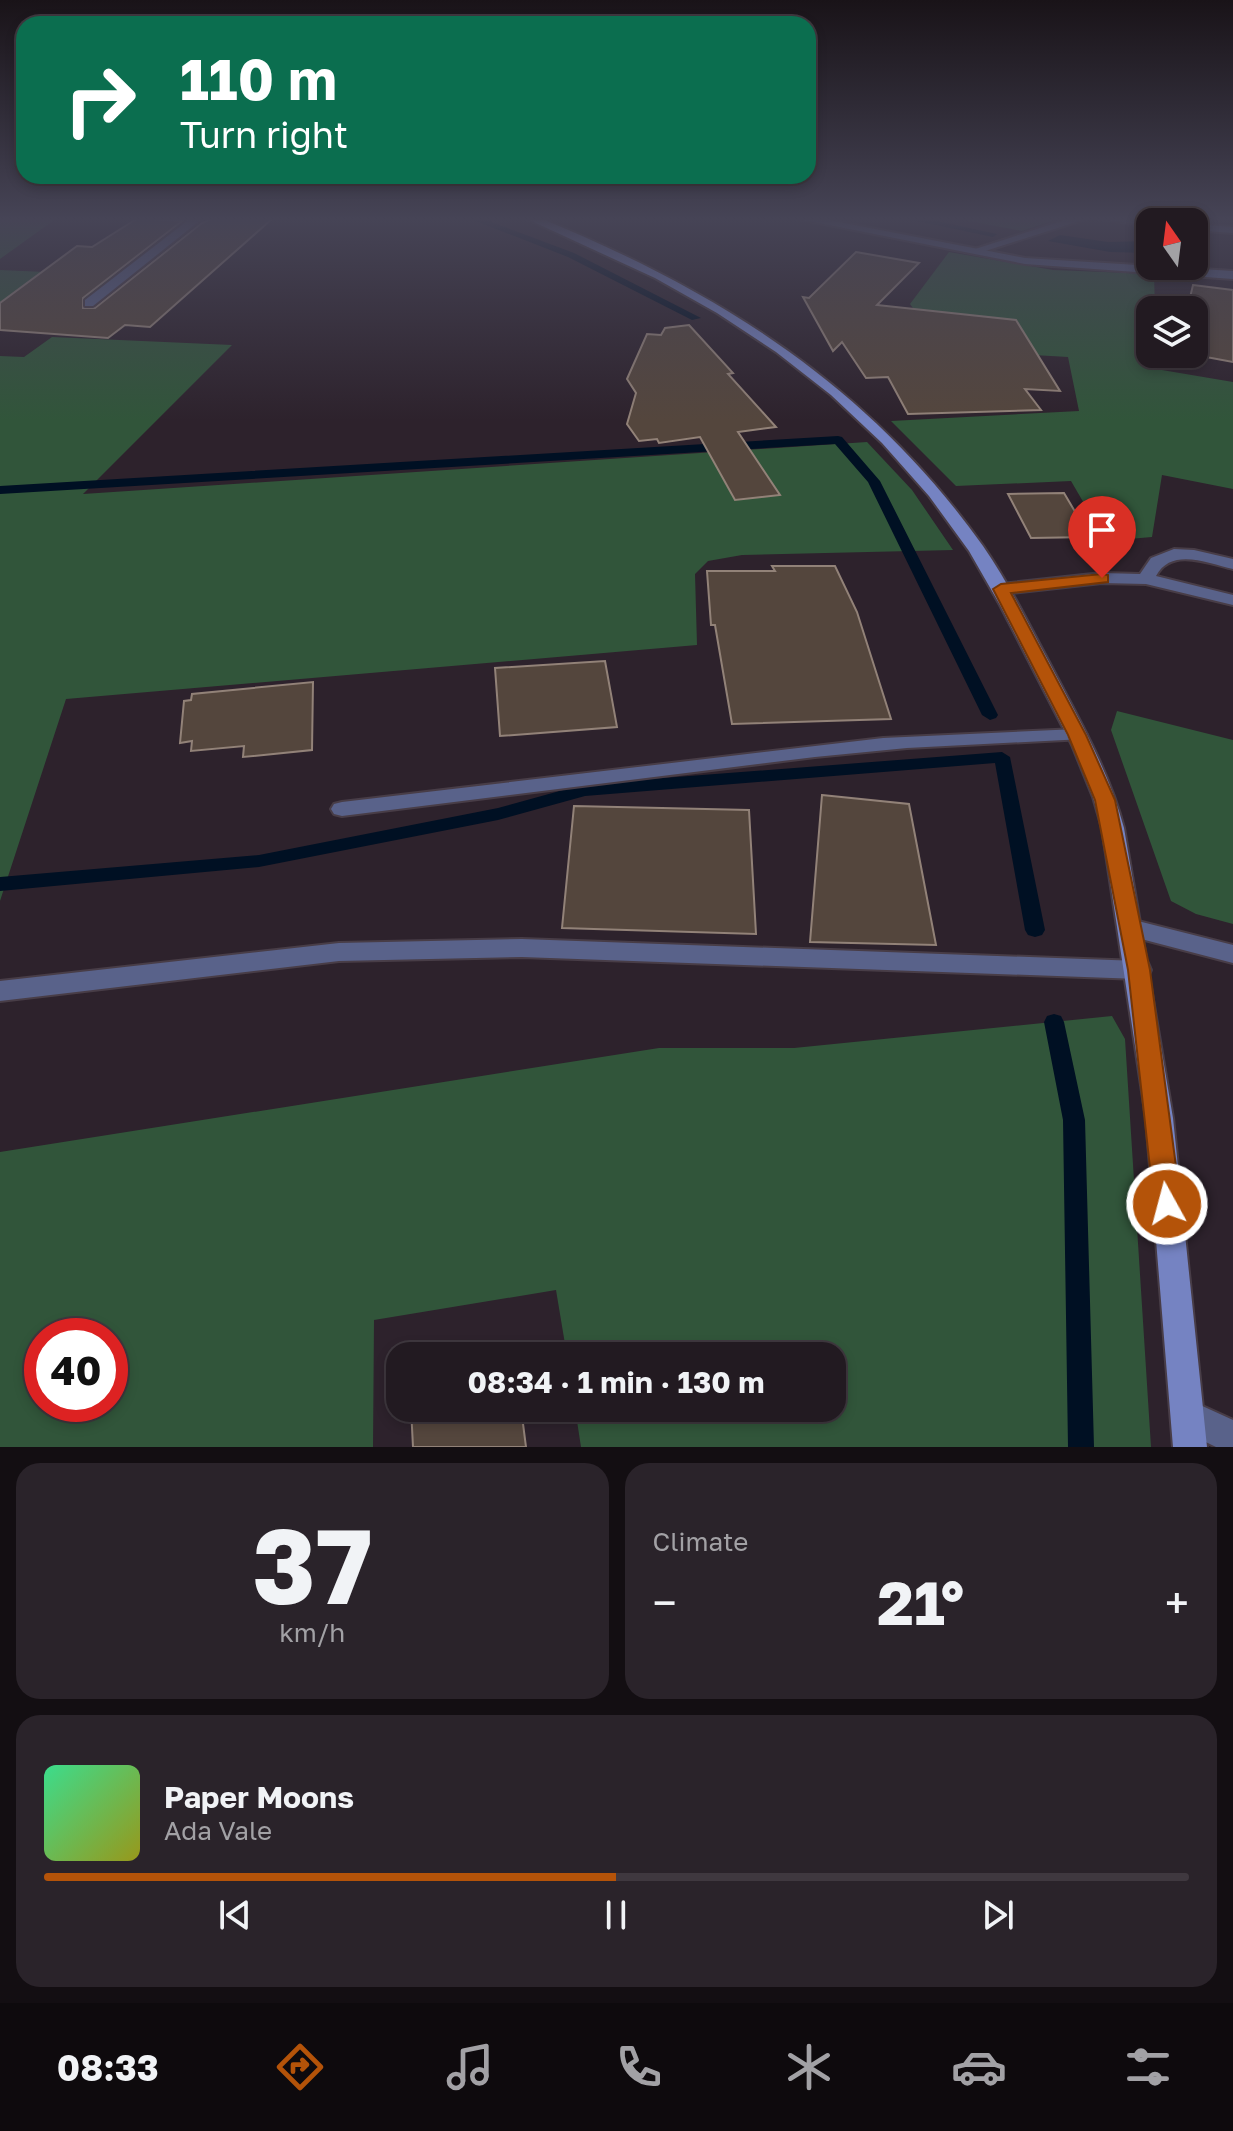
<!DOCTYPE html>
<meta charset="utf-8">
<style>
:root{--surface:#221a21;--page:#2a232a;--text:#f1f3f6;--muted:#a2a1a5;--line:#3f383f;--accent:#b45309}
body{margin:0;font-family:"Golos Text",sans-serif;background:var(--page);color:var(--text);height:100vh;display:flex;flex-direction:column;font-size:30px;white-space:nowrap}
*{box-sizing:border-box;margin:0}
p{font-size:26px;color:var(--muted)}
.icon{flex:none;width:44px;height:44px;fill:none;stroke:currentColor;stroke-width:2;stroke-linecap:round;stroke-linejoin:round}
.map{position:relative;height:1447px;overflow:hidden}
.details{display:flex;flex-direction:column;gap:16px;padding:16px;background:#130e12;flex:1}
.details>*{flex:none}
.guide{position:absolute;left:16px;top:16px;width:800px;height:168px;border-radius:24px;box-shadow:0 4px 12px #0003,0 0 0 2px var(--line);background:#0b6e4f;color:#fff;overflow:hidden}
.needle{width:52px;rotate:346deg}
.tools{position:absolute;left:1136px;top:208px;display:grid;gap:16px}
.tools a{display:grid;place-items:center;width:72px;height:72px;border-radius:16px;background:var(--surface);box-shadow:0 4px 12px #0003,0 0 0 2px var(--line);font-size:40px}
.speed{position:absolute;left:24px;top:1318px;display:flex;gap:16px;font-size:40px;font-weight:700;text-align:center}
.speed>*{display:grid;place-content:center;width:104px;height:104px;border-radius:50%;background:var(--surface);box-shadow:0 4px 12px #0003,0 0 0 2px var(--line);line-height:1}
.speed .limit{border:12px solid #d22;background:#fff;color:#111}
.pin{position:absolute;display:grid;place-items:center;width:68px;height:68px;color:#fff;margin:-82px -34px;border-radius:50% 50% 50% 0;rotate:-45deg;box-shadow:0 0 8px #0007}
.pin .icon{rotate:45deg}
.me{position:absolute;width:88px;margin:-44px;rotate:353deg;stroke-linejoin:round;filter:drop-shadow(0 0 6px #0008)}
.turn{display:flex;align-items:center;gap:28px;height:168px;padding:0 32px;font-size:36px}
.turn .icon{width:104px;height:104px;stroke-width:2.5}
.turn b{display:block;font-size:56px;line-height:68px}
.big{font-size:60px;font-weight:700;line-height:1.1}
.details .card{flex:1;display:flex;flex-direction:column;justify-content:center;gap:12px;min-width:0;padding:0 28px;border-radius:24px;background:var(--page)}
.details .dial{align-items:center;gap:0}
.dial b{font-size:104px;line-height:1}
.song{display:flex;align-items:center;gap:24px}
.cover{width:96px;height:96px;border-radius:12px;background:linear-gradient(135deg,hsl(150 70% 55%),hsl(60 70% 35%))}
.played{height:8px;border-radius:4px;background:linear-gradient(90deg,var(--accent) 50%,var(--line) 50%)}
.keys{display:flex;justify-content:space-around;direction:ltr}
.heat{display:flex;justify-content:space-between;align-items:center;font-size:44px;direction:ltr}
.details .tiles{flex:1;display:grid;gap:16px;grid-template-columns:1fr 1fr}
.card:last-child{grid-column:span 2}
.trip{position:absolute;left:386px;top:1342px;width:460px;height:80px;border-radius:24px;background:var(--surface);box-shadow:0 4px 12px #0003,0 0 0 2px var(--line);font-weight:700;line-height:80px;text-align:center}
.tab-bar{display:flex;height:128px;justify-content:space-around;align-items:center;background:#0e0a0d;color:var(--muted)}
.tab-bar .icon{width:56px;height:56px}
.tab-bar .current{color:var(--accent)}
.tab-bar b{font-size:36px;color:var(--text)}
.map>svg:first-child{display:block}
</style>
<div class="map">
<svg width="1233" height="1447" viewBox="0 0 1233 1447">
<rect width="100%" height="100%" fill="#2d222c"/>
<!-- green -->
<path fill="#31553a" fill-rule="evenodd" d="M 0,218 L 57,218 L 0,259 Z
M 953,218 L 1060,218 L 1022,231 Z
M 949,252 L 1053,270 L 1154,274 L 1155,310 L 1150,310 L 1150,354 L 1156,354 L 1156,369 L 1233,382 L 1233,489 L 1162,475 L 1152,537 L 1106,541 L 1071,481 L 956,486 L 891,421 L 1079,411 L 1068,357 L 944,350 L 910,304 Z
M 0,270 L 115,275 L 79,304 L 0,313 Z
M 52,337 L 232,345 L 83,494 L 867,442 L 912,490 L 953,550 L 742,555 L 708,561 L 695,574 L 697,645 L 66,699 L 0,901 L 0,356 L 24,357 Z
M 1117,711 L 1233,740 L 1233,924 L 1196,914 L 1171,901 L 1111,730 Z
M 1112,1016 L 1125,1039 L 1151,1447 L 581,1447 L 575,1408 L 832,1408 L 832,1356 L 567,1356 L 556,1290 L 374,1320 L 373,1447 L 0,1447 L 0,1152 L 659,1048 L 794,1048 ZM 42,1336 L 110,1336 L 110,1404 L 42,1404 Z"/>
<!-- water -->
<path fill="#001023" d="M 1060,235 L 1108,242 L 1150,241 L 1150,253 L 1110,252 L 1048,241 Z"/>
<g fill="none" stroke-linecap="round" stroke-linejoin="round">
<!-- stream -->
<path fill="#001023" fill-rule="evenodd" d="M 468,218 L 481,218 L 574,253 L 701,318 L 692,320 L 568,257 Z
M 902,218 L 923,218 L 997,234 L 993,237 Z
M 838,436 L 842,437 L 880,481 L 998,715 L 996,718 L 990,720 L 982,715 L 868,482 L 835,444 L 0,494 L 0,486 Z
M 1002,752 L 1010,757 L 1045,930 L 1042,935 L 1035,937 L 1028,935 L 1025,930 L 995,763 L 585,796 L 498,820 L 259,867 L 0,891 L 0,877 L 259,855 L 498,808 L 585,784 Z
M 1054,1014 L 1061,1016 L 1064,1022 L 1085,1120 L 1094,1447 L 1068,1447 L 1063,1120 L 1044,1022 L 1047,1016 Z"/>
</g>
<!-- building -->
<path fill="#54463d" stroke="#928278" stroke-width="2" d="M 138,218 L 182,221 L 83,298 L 83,308 L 95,308 L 202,223 L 213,218 L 273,218 L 150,327 L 125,325 L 108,338 L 0,330 L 0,303 L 77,246 L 92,247 Z
M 856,252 L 919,263 L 877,305 L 1016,320 L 1060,391 L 1025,389 L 1041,410 L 908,414 L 888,377 L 866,378 L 842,342 L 833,351 L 803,297 L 809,298 Z
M 1193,285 L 1233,290 L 1233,362 L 1190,354 L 1194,354 L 1194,310 L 1187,310 Z
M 689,325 L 733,373 L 728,374 L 776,427 L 738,432 L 780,495 L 735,500 L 700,437 L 659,443 L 657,439 L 639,441 L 627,424 L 636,393 L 627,379 L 647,334 L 661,335 L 665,328 Z
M 1064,493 L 1090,537 L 1031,538 L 1008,494 Z
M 772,566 L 835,566 L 857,612 L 891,719 L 732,724 L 715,625 L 711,625 L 707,571 L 775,571 Z
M 605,661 L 617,727 L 500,736 L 495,668 Z
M 313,682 L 312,750 L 243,757 L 244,746 L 191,751 L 192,741 L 180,743 L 184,701 L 191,700 L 192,694 Z
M 822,795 L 909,804 L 936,945 L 810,942 Z
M 574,806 L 749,810 L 756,934 L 562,928 Z
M 411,1408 L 521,1408 L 526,1447 L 413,1447 Z"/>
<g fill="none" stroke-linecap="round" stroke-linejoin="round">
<defs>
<path id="lane" d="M 191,218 L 203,218 L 93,306 L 85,306 L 85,300 Z
M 1071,218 L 1089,218 L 979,253 L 969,251 Z
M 1094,218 L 1137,218 L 1155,222 L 1150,222 L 1150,226 Z
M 1194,224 L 1233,227 L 1233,233 L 1194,230 Z
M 1174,549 L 1194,550 L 1233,559 L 1233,569 C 1208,563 1171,547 1156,576 L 1233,595 L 1233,605 L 1146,584 L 1102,583 L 1001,594 L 992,589 L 1001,584 L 1102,573 L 1140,574 L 1151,558 Z
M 1077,729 L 1084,731 L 1087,735 L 1084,739 L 907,748 L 815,757 L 342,816 L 334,814 L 331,809 L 334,804 L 342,802 L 883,738 Z
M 1130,919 L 1233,945 L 1233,963 L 1122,934 L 1118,928 L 1122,922 Z
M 522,939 L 1139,961 L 1148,963 L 1151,970 L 1148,977 L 1139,979 L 522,957 L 339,961 L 0,1001 L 0,981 L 339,943 Z
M 1187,1399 L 1233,1420 L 1233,1447 L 1216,1447 L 1175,1427 L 1171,1415 L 1175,1403 Z"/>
<path id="street" d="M 794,218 L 818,218 L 1025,258 L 1233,271 L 1233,279 L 1025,264 Z"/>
<path id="secondary" d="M 525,218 L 540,218 C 720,292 869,386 983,546 C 1008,582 1028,623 1049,662 C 1077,716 1108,768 1124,828 L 1173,1118 L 1207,1447 L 1173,1447 L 1146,1118 L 1102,828 L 1093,797 L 1072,745 L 1000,605 L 969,551 L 929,496 L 882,443 L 831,395 L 776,352 L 717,313 L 655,278 Z"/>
</defs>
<!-- lane casing -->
<use href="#lane" stroke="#483d47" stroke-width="4"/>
<!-- street casing -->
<use href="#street" stroke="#483d47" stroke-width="4"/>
<!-- secondary casing -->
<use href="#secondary" stroke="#483d47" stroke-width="4"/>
<!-- lane -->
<use href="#lane" fill="#59628a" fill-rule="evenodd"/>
<!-- street -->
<use href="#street" fill="#59628a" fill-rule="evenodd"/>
<!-- secondary -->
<use href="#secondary" fill="#7583c2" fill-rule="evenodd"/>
</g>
<!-- sky -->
<linearGradient id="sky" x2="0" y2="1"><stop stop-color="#191318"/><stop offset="0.52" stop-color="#464456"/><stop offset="1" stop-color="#464456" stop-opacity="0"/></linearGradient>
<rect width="1233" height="421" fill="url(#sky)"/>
<!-- route -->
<path fill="#b45309" stroke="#753606" stroke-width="2" d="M 1102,574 L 1108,575 L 1108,582 L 1011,593 L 1086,735 L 1115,800 L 1150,970 L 1181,1204 L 1177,1212 L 1167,1216 L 1158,1212 L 1154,1204 L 1128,970 L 1095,800 L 1068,735 L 993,589 L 1001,584 Z"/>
</svg>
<div class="tools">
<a><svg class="needle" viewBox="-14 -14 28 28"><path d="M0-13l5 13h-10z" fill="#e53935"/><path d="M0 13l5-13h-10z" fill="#a2a1a5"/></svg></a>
<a><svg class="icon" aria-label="layers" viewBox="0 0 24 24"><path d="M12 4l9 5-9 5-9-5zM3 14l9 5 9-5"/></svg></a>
</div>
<div class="speed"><div class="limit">40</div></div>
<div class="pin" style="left:1102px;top:578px;background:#d93025"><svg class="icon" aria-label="arrive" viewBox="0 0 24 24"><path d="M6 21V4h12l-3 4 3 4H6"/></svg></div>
<svg class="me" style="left:1167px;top:1204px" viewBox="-20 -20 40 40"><circle r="17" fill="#b45309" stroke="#fff" stroke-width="3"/><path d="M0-11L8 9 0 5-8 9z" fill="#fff"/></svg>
<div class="trip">08:34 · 1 min · 130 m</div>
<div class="guide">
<div class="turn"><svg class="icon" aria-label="right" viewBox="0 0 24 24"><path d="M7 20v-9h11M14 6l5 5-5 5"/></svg><div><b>110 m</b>Turn right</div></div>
</div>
</div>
<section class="details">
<div class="tiles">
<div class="card dial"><b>37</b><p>km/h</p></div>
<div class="card"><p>Climate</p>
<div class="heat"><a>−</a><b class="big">21°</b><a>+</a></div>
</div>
<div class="card">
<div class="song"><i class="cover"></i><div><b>Paper Moons</b><p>Ada Vale</p></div></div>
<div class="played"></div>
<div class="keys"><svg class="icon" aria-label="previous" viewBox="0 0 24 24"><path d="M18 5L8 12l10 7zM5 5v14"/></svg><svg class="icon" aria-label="pause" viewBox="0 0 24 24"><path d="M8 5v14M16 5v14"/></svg><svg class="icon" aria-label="next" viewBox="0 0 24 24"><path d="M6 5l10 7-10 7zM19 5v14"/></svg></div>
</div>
</div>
</section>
<nav class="tab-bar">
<b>08:33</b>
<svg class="icon current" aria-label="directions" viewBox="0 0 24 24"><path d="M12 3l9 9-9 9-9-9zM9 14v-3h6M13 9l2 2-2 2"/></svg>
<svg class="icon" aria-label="music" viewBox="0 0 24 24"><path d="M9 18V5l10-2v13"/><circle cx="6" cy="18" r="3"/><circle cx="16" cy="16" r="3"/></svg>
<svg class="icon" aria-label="phone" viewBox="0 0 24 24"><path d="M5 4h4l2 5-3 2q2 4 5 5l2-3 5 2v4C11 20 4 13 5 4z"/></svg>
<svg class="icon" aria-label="climate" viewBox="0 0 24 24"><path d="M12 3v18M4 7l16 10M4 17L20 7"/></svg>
<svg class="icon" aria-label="car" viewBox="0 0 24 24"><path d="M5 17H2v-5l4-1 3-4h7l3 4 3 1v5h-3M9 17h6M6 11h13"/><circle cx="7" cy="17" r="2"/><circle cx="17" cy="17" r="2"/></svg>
<svg class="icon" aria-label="filters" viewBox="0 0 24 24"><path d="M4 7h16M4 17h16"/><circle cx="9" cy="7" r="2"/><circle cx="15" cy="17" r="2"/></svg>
</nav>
